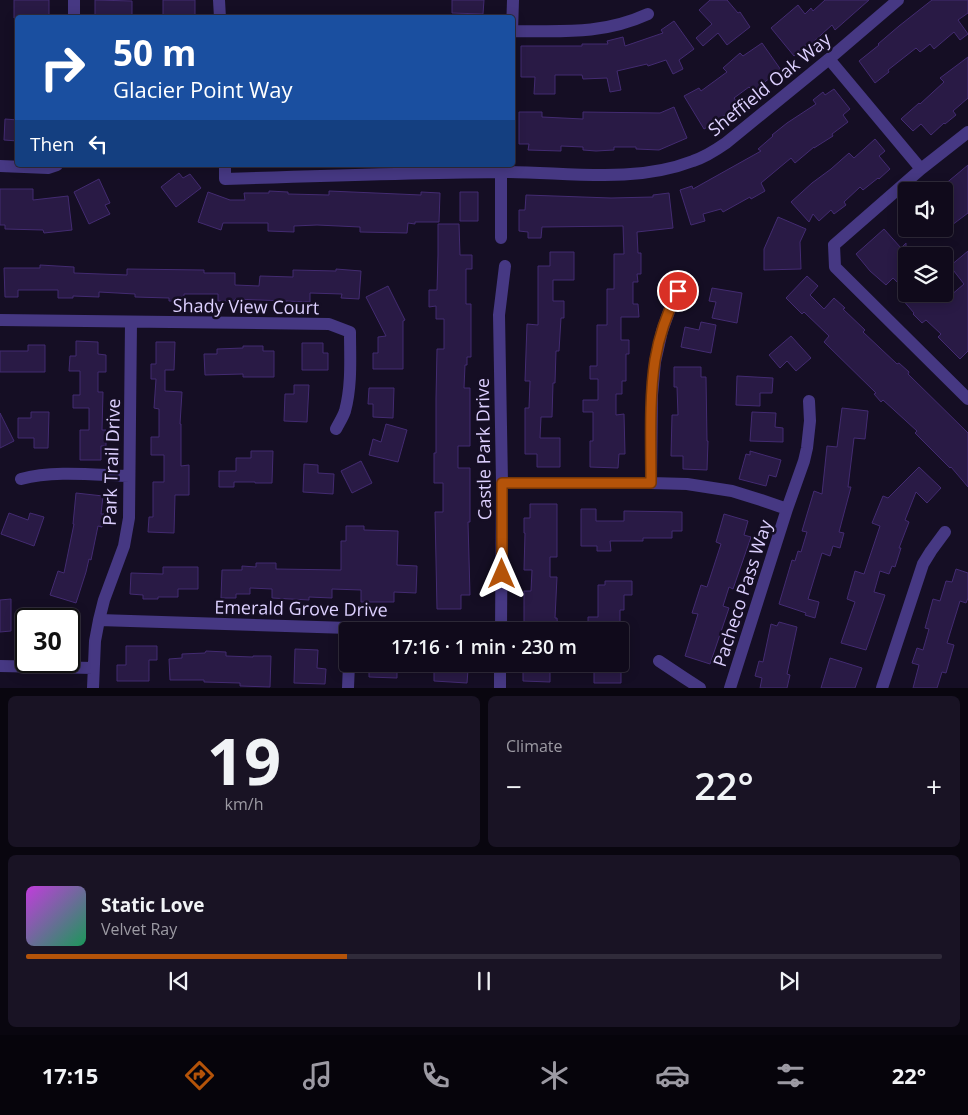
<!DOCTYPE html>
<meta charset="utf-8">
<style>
:root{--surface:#100a1b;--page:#191324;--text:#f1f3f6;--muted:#9c9aa3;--line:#302b3a;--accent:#b45309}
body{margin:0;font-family:"Open Sans",sans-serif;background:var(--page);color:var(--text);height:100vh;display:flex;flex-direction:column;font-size:19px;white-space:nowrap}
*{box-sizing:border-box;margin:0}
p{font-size:16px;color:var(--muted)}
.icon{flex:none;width:28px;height:28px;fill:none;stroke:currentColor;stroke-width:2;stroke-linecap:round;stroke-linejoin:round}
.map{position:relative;height:688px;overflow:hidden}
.drawer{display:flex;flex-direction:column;gap:8px;padding:8px;background:#09060f;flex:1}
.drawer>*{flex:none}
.hud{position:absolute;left:15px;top:15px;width:500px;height:152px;border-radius:5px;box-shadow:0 2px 12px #0003,0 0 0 1px var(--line);background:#1a4fa0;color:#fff;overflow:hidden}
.fabs{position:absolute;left:898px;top:182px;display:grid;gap:10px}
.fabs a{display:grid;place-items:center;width:55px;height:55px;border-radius:5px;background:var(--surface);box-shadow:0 2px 12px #0003,0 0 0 1px var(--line);font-size:25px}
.speed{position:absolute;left:15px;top:608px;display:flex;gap:10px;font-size:25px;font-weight:700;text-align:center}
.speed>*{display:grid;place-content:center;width:65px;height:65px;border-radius:50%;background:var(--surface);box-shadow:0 2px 12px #0003,0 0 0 1px var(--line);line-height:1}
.speed .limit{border:2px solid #111;border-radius:8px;background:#fff;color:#111}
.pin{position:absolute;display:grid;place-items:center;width:42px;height:42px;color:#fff;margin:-21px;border:2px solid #fff;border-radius:50%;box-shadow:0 1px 5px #0007}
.me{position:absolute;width:55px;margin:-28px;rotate:0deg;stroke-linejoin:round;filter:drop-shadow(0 0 4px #0008)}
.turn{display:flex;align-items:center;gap:18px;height:105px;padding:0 15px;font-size:22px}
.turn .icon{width:65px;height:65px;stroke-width:2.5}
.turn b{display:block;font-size:35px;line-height:42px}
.then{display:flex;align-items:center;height:48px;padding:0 15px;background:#0003;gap:10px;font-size:19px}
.big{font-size:38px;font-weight:600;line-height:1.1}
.drawer .widget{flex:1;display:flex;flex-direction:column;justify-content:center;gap:8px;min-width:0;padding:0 18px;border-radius:8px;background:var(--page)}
.drawer .dial{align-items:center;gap:0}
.dial b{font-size:65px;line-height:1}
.song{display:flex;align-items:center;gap:15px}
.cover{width:60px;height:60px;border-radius:8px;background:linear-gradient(135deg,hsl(290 70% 55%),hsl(150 70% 35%))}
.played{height:5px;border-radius:2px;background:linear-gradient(90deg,var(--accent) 35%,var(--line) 35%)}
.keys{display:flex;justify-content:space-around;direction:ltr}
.heat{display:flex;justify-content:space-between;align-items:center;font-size:28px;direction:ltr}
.drawer .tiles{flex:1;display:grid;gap:8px;grid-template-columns:1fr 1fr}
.widget:last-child{grid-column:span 2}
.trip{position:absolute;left:339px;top:622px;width:290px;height:50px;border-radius:5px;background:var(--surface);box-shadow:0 2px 12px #0003,0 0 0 1px var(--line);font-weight:600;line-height:50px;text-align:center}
.dock{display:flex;height:80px;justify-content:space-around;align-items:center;background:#06040b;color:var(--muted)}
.dock .icon{width:35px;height:35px}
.dock .selected{color:var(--accent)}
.dock b{font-size:22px;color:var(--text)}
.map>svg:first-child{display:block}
</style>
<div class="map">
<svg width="968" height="688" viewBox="0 0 968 688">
<rect width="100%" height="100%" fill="#150e24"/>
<!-- building -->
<path fill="#291a45" stroke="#432b71" d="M 14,0 L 49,0 L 49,17 L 14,18 Z
M 95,0 L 132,1 L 132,18 L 95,18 Z
M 163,0 L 195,0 L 195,18 L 163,18 Z
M 452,0 L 484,0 L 483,14 L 452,13 Z
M 710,0 L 727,0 L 738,13 L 740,12 L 750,27 L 727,45 L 718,33 L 703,46 L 696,38 L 712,24 L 699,10 Z
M 825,0 L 869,0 L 835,30 L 832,25 L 811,44 L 810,42 L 794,56 L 771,28 L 798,5 L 805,14 L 811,8 L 813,11 Z
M 932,0 L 968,0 L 968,13 L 958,20 L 968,34 L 960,40 L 954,32 L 934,49 L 930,44 L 920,52 L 916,48 L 888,70 L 889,72 L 875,83 L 859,61 L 879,45 L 878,44 L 899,26 Z
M 674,21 L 694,49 L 679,60 L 683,69 L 673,74 L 666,60 L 648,66 L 647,64 L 617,71 L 621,90 L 610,92 L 607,78 L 583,79 L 582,75 L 555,75 L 555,94 L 534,94 L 535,77 L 521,77 L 521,46 L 582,46 L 582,44 L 608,44 L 607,41 L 623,37 L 625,46 L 663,33 L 661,30 Z
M 762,43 L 781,70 L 766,81 L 754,92 L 749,87 L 734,98 L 739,105 L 718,120 L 718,121 L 704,129 L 684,96 L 699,88 L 701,91 L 727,72 L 723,68 L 740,53 L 743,56 Z
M 968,57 L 968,98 L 953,111 L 956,115 L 945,124 L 944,123 L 931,135 L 921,124 L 913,131 L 901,119 L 919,103 L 920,104 L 944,82 L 940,78 Z
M 834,89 L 850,109 L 843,115 L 848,122 L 832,134 L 833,136 L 814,148 L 814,147 L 795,163 L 791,158 L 761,183 L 765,191 L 751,199 L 750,197 L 723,212 L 721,209 L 703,214 L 705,221 L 691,225 L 680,190 L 692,186 L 693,189 L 761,151 L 758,149 L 773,136 L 772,135 L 787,123 L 816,104 L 813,100 L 823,92 L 825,95 Z
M 674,107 L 687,138 L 659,150 L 636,149 L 636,147 L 614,147 L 614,150 L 596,151 L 583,150 L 583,147 L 561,146 L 561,151 L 528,150 L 529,144 L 519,144 L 519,112 L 542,112 L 542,117 L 583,119 L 583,112 L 660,113 Z
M 5,119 L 18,120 L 18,141 L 4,140 Z
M 875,139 L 885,151 L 879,156 L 890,169 L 879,179 L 878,178 L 863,190 L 860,187 L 844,202 L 846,205 L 834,214 L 831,210 L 819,221 L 813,214 L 809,222 L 791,202 L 812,183 L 831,169 L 849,153 L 854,158 Z
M 968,165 L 968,213 L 952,225 L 944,214 L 944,185 Z
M 179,173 L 183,178 L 190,174 L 201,188 L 176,207 L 161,187 Z
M 99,179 L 110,203 L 105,205 L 110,214 L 89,224 L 74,192 Z
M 0,189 L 33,189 L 33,200 L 68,196 L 72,230 L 44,233 L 43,230 L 5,229 L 5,225 L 0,225 Z
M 269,191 L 288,192 L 288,194 L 329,195 L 329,191 L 421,195 L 421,192 L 440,193 L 439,222 L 415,222 L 415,224 L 408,223 L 407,233 L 360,232 L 360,227 L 317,225 L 294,226 L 294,232 L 268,231 L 268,223 L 223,223 L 221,230 L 198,222 L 208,192 L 230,200 L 245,200 L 244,193 L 269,193 Z
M 460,192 L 478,192 L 478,221 L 460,221 Z
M 669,193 L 673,228 L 637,232 L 638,253 L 641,253 L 641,274 L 637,274 L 638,282 L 633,282 L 633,304 L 638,304 L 639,317 L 621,317 L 621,340 L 629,340 L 629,354 L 626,354 L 626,381 L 622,381 L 622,394 L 616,394 L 616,415 L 624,414 L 625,454 L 619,454 L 618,468 L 590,467 L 590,441 L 593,441 L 593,412 L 583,412 L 583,400 L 598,400 L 598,379 L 590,379 L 590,366 L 597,366 L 597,325 L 607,325 L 607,289 L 614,289 L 614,254 L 624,254 L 623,226 L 542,227 L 541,238 L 528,238 L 528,232 L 519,231 L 519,210 L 525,210 L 526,195 L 611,198 L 653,197 L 653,195 Z
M 778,217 L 806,229 L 800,242 L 801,269 L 764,270 L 764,249 Z
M 438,224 L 459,224 L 460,255 L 472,255 L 472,269 L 466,269 L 466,304 L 471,304 L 471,357 L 467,357 L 467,365 L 465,365 L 464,388 L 470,388 L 470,446 L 458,446 L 458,468 L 470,468 L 470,522 L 468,522 L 470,595 L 461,595 L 461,609 L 437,609 L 435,512 L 443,512 L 443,483 L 434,483 L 434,453 L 436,453 L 436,399 L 437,349 L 444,349 L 444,319 L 436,319 L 436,306 L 429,307 L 429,290 L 437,290 L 438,255 Z
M 884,229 L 901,248 L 906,243 L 906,291 L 893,278 L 886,285 L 870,271 L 856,254 Z
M 968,251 L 968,351 L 960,359 L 938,337 L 941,334 L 926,320 L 922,323 L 913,314 L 914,313 L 902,299 L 908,294 L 948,294 L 950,296 L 964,284 L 950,266 Z
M 550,252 L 574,252 L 574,280 L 553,280 L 553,301 L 564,301 L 564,318 L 561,318 L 559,351 L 556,351 L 555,383 L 553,383 L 552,417 L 541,417 L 540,438 L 560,438 L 560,467 L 537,467 L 537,454 L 525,454 L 525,408 L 529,408 L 530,381 L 525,381 L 527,324 L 538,325 L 538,266 L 550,266 Z
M 40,265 L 74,267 L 74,273 L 127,275 L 127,269 L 204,270 L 204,273 L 235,273 L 235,285 L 259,286 L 260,276 L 293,277 L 293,270 L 336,271 L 336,269 L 361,271 L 359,299 L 341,298 L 342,294 L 310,293 L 310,302 L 235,299 L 235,301 L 218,301 L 218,294 L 184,294 L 184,301 L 169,301 L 169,298 L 135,297 L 135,294 L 99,292 L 99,297 L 73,296 L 73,298 L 58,298 L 58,290 L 18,290 L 18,297 L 5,297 L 4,268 L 40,268 Z
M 807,276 L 818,286 L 810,295 L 824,309 L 834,298 L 845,308 L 843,309 L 865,330 L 863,332 L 897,364 L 899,363 L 909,372 L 908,374 L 968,433 L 968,487 L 951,467 L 950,468 L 915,433 L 917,431 L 883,400 L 881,402 L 874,394 L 876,393 L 824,342 L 829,336 L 804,312 L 802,314 L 786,298 Z
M 388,286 L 405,320 L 403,321 L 403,369 L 373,369 L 373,353 L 378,353 L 378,337 L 386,336 L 366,297 Z
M 712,288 L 742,293 L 737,323 L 712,318 L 716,302 L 709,301 Z
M 701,322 L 716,325 L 711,353 L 681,347 L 685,327 L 699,330 Z
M 791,336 L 811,358 L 796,371 L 787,361 L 780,368 L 769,355 Z
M 76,341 L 98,342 L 98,354 L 106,355 L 106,372 L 98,372 L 98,392 L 103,392 L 102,430 L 106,430 L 106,446 L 101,446 L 101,460 L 80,460 L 80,430 L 89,430 L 89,408 L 73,408 L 73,395 L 80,395 L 80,371 L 69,371 L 70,356 L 76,356 Z
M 156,342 L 175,342 L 174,370 L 165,370 L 165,391 L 182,392 L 180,424 L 181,424 L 181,466 L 189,465 L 189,495 L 175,495 L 174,533 L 148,532 L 149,517 L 153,517 L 153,482 L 164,482 L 164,455 L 151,455 L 151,437 L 159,437 L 159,409 L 154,408 L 156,379 L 151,379 L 151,364 L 156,364 Z
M 302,343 L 323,343 L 323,353 L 328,353 L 328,370 L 302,370 Z
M 28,345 L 45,345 L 45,372 L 0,372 L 0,351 L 28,351 Z
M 243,346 L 263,346 L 263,351 L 274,351 L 274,377 L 243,377 L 243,374 L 205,375 L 204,354 L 217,354 L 217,349 L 243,348 Z
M 674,367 L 701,367 L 701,377 L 706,377 L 707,441 L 708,441 L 707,470 L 683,469 L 683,456 L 671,456 L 672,415 L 678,415 L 677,387 L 674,387 Z
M 737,376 L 773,378 L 772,393 L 760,393 L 760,406 L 736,405 Z
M 294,385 L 309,385 L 307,422 L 284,421 L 285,394 L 294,394 Z
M 369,388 L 394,388 L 393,418 L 373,417 L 373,404 L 368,404 Z
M 842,408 L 868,411 L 865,439 L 854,438 L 848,487 L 851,487 L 839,532 L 844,533 L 840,548 L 833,546 L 830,556 L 822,553 L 808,599 L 819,602 L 815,618 L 805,615 L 806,613 L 779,604 L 792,560 L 795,561 L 798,551 L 801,552 L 807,532 L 802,531 L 814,491 L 822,494 L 827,446 L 837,447 Z
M 31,412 L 49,412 L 48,448 L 34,448 L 34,438 L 18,438 L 18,418 L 31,418 Z
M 752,412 L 776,413 L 775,427 L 783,428 L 783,442 L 750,441 Z
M 0,413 L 14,441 L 0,448 Z
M 386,424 L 407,430 L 398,462 L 369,455 L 373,439 L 381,442 Z
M 251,451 L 273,451 L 272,483 L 255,483 L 255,482 L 234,482 L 234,487 L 219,487 L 219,471 L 236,471 L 236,458 L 251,458 Z
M 750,451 L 781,460 L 776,477 L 769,475 L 766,486 L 739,479 L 746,454 L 750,455 Z
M 361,461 L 372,483 L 352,493 L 341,471 Z
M 304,464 L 318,465 L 318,473 L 334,474 L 333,494 L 303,492 Z
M 919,467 L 941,488 L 927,503 L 916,492 L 905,520 L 909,522 L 899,548 L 901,548 L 895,567 L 892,566 L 889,574 L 880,571 L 874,592 L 885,595 L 866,650 L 841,643 L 855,602 L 847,599 L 855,571 L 864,574 L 880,526 L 872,523 L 883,496 L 888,498 Z
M 76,493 L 103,496 L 101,514 L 104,514 L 102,527 L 98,526 L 91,560 L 89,559 L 86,572 L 76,603 L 50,595 L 58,571 L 64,573 L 74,524 L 73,524 Z
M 530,504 L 557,504 L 557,557 L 550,557 L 550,577 L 557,577 L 555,618 L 557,618 L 558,631 L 524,631 L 524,591 L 531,591 L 532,570 L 524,570 L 525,533 L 524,533 L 524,518 L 530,518 Z
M 581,509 L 596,509 L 596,521 L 624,521 L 624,511 L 682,512 L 682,531 L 672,531 L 672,538 L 643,538 L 643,541 L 610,541 L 611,551 L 597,551 L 597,546 L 581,546 Z
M 9,513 L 28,520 L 30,513 L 44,517 L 34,546 L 1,534 Z
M 724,514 L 748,521 L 744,535 L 751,537 L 733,589 L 729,587 L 723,606 L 729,608 L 710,664 L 685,656 L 698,614 L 692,613 L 701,585 L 707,587 L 721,544 L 716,542 Z
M 346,526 L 364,526 L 364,530 L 398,531 L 397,565 L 417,566 L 416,593 L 394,592 L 394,602 L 361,602 L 361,590 L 332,589 L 332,598 L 309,597 L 309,600 L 272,598 L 272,589 L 250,588 L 250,594 L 236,594 L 236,598 L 221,598 L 222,570 L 242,570 L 242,566 L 256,567 L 256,563 L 276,563 L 276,569 L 341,570 L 341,541 L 346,541 Z
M 163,567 L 198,567 L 198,589 L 178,589 L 178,597 L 158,597 L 158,599 L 143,599 L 143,595 L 130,594 L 131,573 L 163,574 Z
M 956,569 L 968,573 L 968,598 L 966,603 L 960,601 L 947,643 L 954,645 L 946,673 L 942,672 L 937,688 L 913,688 L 919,665 L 912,663 L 917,648 L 923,650 L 929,629 L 925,628 L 933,599 L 940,601 L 946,581 L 952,582 Z
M 605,581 L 632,581 L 632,595 L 624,595 L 624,610 L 620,610 L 620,631 L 588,631 L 588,617 L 598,617 L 598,585 L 605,585 Z
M 11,599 L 11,631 L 0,632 L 0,600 Z
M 779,622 L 797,627 L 787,674 L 790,675 L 787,688 L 760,688 L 762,678 L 755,676 L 759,661 L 763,662 L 771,624 L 777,626 Z
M 126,646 L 157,646 L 157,660 L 149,660 L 149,681 L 117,681 L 117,665 L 126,665 Z
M 295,649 L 318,650 L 317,668 L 326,669 L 325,684 L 294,683 Z
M 206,651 L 226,652 L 226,656 L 253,657 L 253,656 L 271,656 L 270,687 L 240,686 L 240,683 L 204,682 L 204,680 L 170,680 L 169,659 L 182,658 L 182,654 L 205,653 Z
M 830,658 L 862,668 L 855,688 L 821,688 Z
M 369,664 L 397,664 L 397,678 L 369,677 Z
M 434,664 L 458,664 L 458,669 L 468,670 L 467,683 L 434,681 Z
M 523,664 L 550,664 L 550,682 L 523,681 Z
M 594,664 L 621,664 L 621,683 L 594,683 Z"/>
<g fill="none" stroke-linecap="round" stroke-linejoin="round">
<!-- street -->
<path stroke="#463883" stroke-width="12" d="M 219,0 L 220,18
M 74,18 L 74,0
M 513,31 C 562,31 602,35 648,14
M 512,32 L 513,0
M 829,59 L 921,169
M 968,132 L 921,169 L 834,245 L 835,267 L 968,399
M 225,165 L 225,179 C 316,176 407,173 498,172 C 562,171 631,185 693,161 C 705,157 716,150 726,143 L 829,59 L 898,0
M 501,165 L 501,238
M 0,166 L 48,168 L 57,165
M 0,320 L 329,324 L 350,332 C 350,358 352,385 345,411 C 343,417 339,423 336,429
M 21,479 C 54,470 95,475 129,476
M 502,483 L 651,483 L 687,484 L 732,491 L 761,500 L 787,509
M 651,483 L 652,395 L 655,362 L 662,331 L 672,303 L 678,291
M 99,620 L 349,628 L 501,628
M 501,631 L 502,483 L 499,315 L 505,266
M 659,661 L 683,677 L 700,688
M 0,666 L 93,668
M 93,688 L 95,641 L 99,620 L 104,600 L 124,546 L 129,518 L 131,322
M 348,688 L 349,664
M 500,688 L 500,664
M 730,688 L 787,509 L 804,461 L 807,448 L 810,421 L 809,401
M 882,688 L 923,564 L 931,551 L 945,532"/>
</g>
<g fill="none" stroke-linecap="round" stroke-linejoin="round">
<defs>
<path id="route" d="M 502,574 L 502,483 L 651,483 C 651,444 649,398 655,360 C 659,336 667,313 678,291"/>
</defs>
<!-- route casing -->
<use href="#route" stroke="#753606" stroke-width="12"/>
<!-- route -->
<use href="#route" stroke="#b45309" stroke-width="9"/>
</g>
<g text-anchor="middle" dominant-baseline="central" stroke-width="5" stroke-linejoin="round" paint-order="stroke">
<!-- street labels -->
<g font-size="18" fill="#ddd0ff" stroke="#150e24">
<text transform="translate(769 84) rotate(-39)">Sheffield Oak Way</text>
<text transform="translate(246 306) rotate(1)">Shady View Court</text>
<text transform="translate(483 449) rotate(-91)">Castle Park Drive</text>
<text transform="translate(111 462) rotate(-88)">Park Trail Drive</text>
<text transform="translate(742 593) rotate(-72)">Pacheco Pass Way</text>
<text transform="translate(301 608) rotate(1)">Emerald Grove Drive</text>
</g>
</g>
</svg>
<div class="fabs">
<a><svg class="icon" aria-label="sound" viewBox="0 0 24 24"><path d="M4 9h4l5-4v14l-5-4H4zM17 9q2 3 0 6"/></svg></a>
<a><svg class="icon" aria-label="layers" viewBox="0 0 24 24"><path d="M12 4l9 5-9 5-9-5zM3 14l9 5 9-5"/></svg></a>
</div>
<div class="speed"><div class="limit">30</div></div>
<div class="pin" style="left:678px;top:291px;background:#d93025"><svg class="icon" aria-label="arrive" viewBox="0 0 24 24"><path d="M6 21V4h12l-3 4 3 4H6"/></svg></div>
<svg class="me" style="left:502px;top:574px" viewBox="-20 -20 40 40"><path d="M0-17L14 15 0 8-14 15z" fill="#b45309" stroke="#fff" stroke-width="4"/></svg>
<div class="trip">17:16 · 1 min · 230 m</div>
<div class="hud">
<div class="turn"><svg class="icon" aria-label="right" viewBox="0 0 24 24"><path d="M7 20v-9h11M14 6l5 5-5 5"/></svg><div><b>50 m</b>Glacier Point Way</div></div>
<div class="then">Then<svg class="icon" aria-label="left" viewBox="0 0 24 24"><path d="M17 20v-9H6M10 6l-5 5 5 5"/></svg></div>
</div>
</div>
<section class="drawer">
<div class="tiles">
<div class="widget dial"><b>19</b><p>km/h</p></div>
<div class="widget"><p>Climate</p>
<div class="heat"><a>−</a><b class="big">22°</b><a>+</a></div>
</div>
<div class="widget">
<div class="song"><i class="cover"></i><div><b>Static Love</b><p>Velvet Ray</p></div></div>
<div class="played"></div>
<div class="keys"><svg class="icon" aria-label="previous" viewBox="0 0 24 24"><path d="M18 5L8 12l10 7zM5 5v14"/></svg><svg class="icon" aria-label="pause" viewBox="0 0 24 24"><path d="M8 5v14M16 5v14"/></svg><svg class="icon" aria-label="next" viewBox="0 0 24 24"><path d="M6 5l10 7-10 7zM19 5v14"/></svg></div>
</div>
</div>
</section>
<nav class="dock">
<b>17:15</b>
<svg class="icon selected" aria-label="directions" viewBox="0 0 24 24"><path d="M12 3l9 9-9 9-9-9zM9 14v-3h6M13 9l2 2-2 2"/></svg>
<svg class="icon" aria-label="music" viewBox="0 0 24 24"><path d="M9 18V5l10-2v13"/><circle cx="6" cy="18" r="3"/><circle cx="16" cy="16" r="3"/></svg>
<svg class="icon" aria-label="phone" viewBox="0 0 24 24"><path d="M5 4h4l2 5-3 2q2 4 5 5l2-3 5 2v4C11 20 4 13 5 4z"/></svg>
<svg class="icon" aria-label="climate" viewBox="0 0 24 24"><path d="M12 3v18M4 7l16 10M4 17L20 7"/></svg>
<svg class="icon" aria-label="car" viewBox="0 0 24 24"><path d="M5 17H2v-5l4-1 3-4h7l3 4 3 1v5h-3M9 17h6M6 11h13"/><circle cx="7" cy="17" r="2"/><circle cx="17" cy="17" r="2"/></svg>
<svg class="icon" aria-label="filters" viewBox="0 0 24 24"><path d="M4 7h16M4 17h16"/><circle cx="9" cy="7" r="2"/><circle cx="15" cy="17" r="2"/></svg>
<b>22°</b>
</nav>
